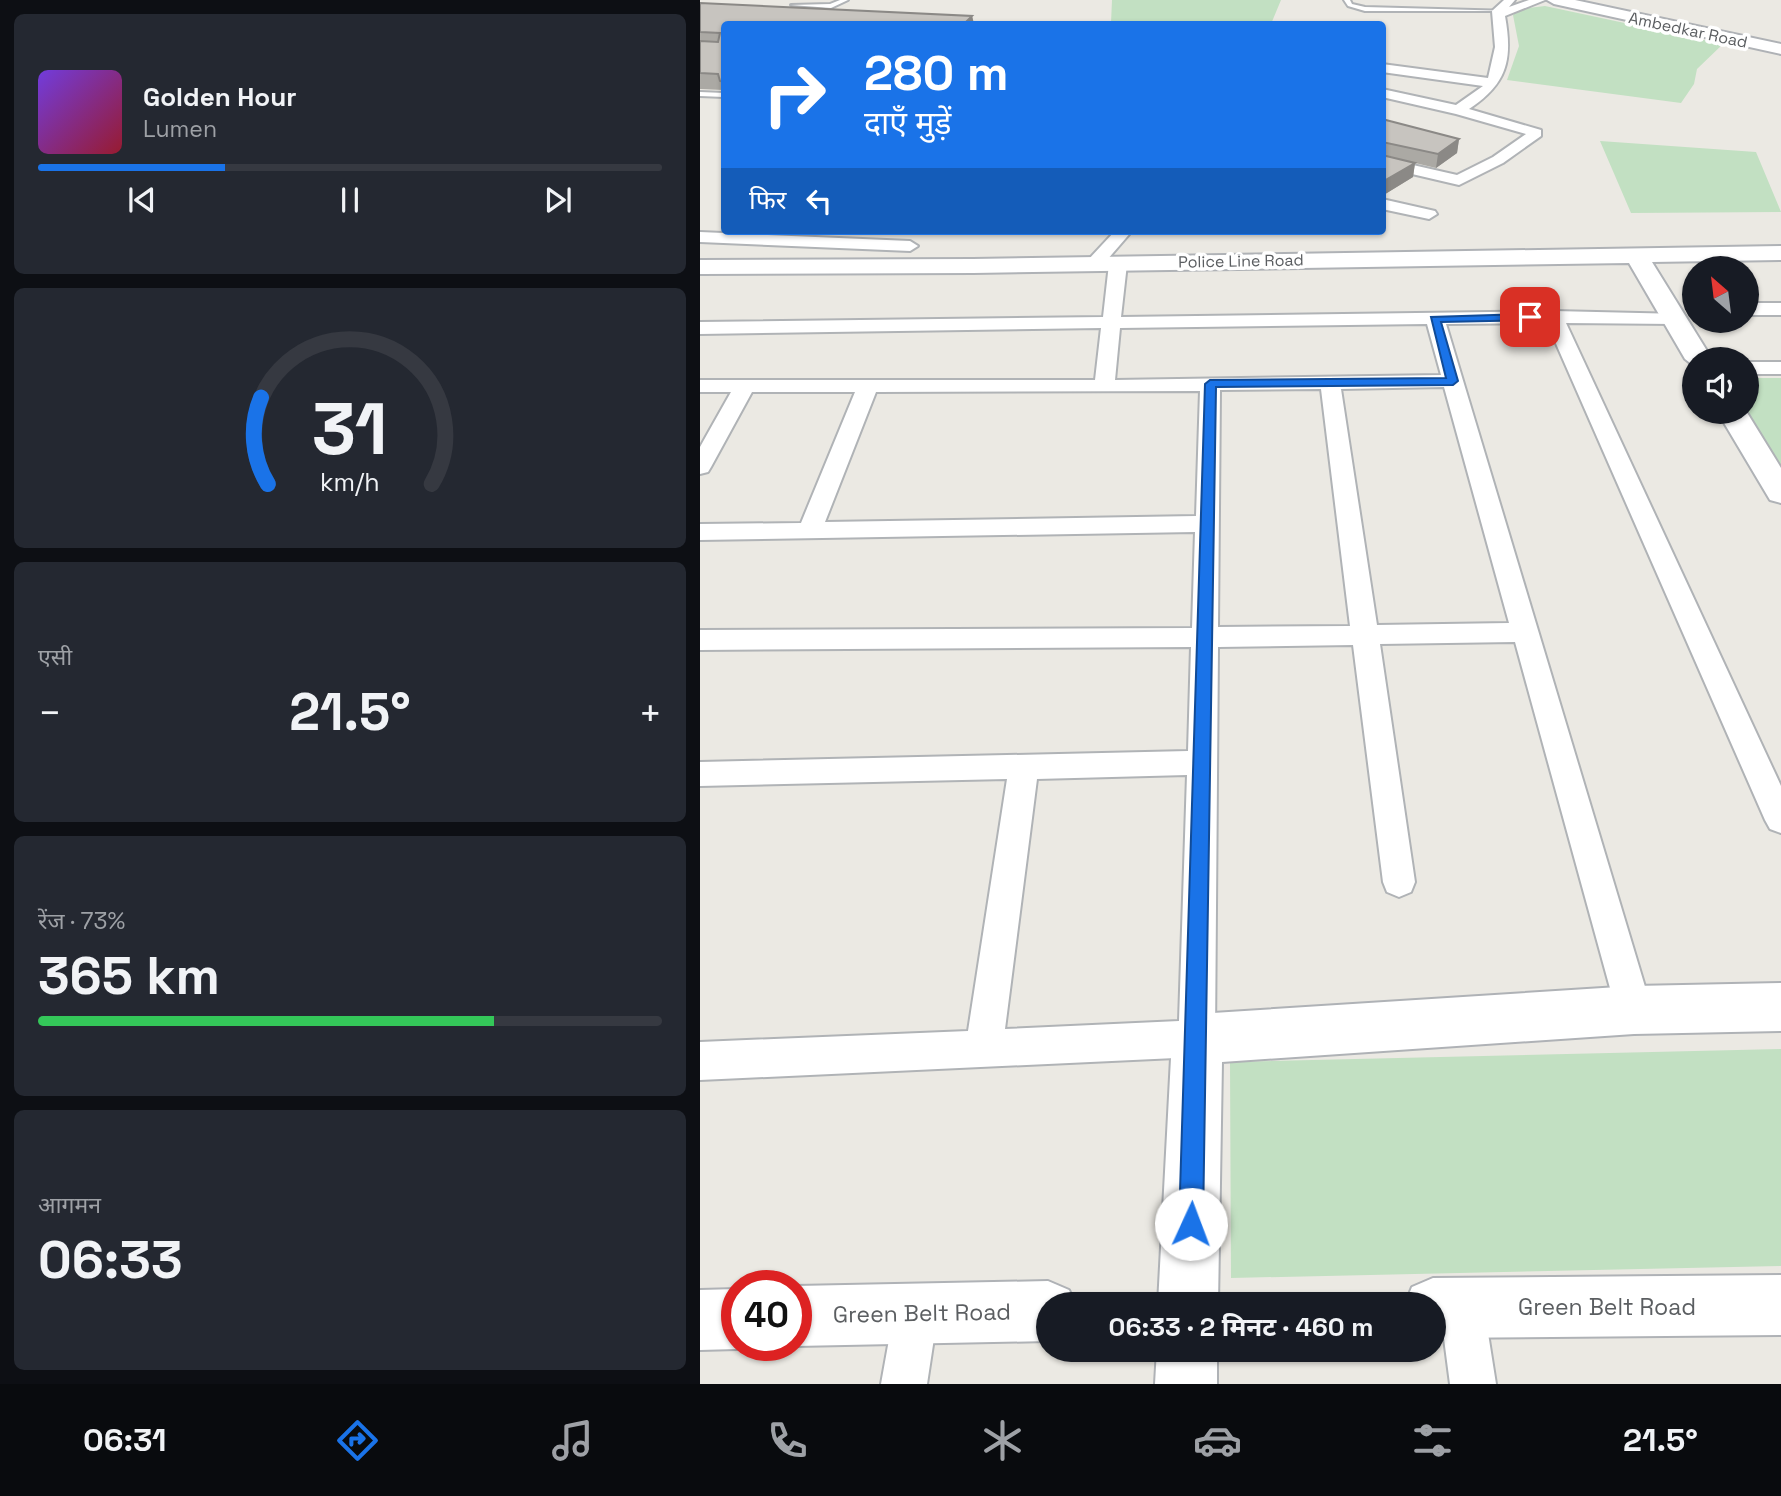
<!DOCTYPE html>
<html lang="hi">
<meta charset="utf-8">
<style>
:root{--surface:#171b24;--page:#242831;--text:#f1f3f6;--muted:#9ea1a6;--line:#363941;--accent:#1a73e8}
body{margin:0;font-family:"Space Grotesk","Noto Sans Devanagari",sans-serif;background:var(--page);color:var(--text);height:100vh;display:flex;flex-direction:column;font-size:26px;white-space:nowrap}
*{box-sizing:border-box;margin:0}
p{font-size:23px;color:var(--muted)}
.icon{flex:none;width:38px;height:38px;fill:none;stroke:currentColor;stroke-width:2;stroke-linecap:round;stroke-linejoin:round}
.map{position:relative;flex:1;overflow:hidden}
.drawer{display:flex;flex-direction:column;gap:14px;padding:14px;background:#0d0f14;width:700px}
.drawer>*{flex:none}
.banner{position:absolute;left:21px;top:21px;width:665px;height:214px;border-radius:7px;box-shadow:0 2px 5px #0004;background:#1a73e8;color:#fff;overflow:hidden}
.needle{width:46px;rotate:332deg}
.buttons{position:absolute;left:982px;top:256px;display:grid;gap:14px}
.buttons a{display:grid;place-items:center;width:77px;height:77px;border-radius:50%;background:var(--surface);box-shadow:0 2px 5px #0004;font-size:35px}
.speed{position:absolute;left:21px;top:1270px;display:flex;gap:14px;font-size:35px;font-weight:700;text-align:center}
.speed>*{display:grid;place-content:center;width:91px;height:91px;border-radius:50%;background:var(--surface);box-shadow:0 2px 5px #0004;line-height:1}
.speed .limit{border:10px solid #d22;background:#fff;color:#111}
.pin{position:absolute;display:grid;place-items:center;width:60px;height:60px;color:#fff;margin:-30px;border-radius:14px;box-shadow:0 4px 10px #0006}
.me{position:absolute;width:77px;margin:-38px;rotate:2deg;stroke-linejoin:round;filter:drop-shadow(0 0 5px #0008)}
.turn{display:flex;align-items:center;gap:24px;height:147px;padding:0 28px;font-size:32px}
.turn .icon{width:91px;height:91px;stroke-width:2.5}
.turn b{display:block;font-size:49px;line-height:60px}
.then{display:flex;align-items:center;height:66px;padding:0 28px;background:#0003;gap:14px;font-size:26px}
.big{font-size:52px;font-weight:700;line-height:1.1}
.drawer .tile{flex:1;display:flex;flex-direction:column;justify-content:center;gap:10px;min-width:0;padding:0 24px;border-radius:10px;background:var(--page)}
.drawer .dial{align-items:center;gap:0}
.dial svg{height:182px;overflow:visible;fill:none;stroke:var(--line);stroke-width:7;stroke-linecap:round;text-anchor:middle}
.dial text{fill:var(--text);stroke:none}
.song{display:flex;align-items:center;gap:21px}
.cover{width:84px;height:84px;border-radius:10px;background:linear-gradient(135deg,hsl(260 70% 55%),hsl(350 70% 35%))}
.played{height:7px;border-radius:4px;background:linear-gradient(90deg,var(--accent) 30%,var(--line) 30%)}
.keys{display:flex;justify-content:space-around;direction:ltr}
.heat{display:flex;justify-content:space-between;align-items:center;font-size:38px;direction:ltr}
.charge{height:10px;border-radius:5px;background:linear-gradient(90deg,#34c759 73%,var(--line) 0)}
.trip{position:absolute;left:336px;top:1292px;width:410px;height:70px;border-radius:35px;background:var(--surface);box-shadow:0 2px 5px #0004;font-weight:700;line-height:70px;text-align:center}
.tabs{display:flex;height:112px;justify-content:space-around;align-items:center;background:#090b0e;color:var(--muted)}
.tabs .icon{width:49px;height:49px}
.tabs .active{color:var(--accent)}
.tabs b{font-size:32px;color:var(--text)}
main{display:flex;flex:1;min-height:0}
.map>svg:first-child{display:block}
</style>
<main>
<section class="drawer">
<div class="tile">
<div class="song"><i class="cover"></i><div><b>Golden Hour</b><p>Lumen</p></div></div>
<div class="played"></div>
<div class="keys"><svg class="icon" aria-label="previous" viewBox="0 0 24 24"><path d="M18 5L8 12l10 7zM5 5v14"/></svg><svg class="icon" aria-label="pause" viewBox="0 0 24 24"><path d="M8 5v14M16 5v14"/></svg><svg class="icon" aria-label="next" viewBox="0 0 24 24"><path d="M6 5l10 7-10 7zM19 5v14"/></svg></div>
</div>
<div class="tile dial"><svg viewBox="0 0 100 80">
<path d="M14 69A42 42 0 1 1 86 69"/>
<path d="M14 69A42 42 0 0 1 11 31" stroke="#1a73e8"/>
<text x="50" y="56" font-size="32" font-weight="700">31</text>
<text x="50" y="72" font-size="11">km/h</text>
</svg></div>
<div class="tile"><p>एसी</p>
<div class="heat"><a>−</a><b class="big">21.5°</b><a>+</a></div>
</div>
<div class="tile"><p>रेंज · 73%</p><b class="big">365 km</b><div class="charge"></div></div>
<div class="tile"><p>आगमन</p><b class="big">06:33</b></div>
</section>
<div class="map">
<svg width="1081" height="1384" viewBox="0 0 1081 1384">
<rect width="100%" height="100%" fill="#ebe9e3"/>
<!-- green -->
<path fill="#c2e0c2" d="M 412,0 L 581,0 L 571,24 L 411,23 Z
M 845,6 L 1023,44 L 997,69 L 994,84 L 981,103 L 807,80 L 819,46 L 813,15 L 820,9 Z
M 900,141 L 1056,152 L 1081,212 L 931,213 Z
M 1047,378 L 1081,378 L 1081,470 L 1030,411 L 1046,411 Z
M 1081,1049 L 1081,1266 L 531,1278 L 530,1062 Z"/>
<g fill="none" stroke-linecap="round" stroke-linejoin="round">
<defs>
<path id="lane" d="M 140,0 L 148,0 L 131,8 L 91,5 L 130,4 Z
M 644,0 L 650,0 L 652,4 L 665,7 L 811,11 L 665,11 L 648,6 Z
M 0,92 L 24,93 L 24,97 L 0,96 Z"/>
<path id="street" d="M 804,0 L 815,0 L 809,7 L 829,0 L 845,0 L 805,16 C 813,60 807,84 769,109 L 841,130 L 841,136 L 803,163 L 759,185 L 682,167 L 682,158 L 757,175 L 793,157 L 826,134 L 756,114 L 682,97 L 682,89 L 756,105 L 783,86 L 682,72 L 682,64 L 788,78 L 795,47 L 792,11 Z
M 682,199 L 735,211 L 737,214 L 729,219 L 682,209 Z
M 415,231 L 432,231 L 400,268 L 388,268 L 385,264 L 388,260 Z
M 0,232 L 210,241 L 218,246 L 210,251 L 0,242 Z
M 418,259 L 427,264 L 421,317 L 854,311 L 982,314 L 984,318 L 982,322 L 975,324 L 866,323 L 1081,786 L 1081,833 L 1070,829 L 1065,820 L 847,323 L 746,324 L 952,1010 L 947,1022 L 934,1028 L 921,1022 L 916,1010 L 815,642 L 680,644 L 715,882 L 711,892 L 699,897 L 687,892 L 683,882 L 653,645 L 518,647 L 515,1039 L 510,1052 L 497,1057 L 0,1080 L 0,1042 L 268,1031 L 307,779 L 0,786 L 0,762 L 488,751 L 491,647 L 0,650 L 0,630 L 492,628 L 495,532 L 0,540 L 0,524 L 101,523 L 155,392 L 52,392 L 11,467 L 8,472 L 0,474 L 0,447 L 31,392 L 0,392 L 0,380 L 395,380 L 401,328 L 0,334 L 0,322 L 403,317 L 409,264 ZM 727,324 L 741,375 L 415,380 L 420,328 ZM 744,387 L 809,623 L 677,625 L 641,389 ZM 621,389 L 650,626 L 518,627 L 520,390 ZM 500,391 L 496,516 L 125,522 L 176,392 ZM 487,775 L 479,1021 L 305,1029 L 337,779 Z
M 1046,303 L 1081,303 L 1081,315 L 1046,315 Z
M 1046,362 L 1081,362 L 1081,374 L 1046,374 Z
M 762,1286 L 777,1293 L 784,1308 L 796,1384 L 750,1384 L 740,1308 L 747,1293 Z
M 216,1290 L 231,1297 L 238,1312 L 227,1384 L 181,1384 L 194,1312 L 201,1297 Z"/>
<path id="secondary" d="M 847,0 L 875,0 L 1081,44 L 1081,54 L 854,4 Z
M 1081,246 L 1081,260 L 952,262 L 1012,359 L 994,359 L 994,366 L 985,359 L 929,263 L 273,273 L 0,274 L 0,260 L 273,259 Z
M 1017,411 L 1046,411 L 1081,468 L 1081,503 L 1070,500 Z
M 1081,983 L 1081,1031 L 934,1034 L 522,1062 L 518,1304 L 458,1304 L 472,1039 L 479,1021 L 497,1014 L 934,986 Z
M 1081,1275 L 1081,1335 L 733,1338 L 733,1304 L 705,1304 L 712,1287 L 733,1278 Z
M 348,1281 L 369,1290 L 375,1304 L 348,1304 L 348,1341 L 96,1346 L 96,1286 Z
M 37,1289 L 37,1346 L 45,1346 L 37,1349 L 0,1350 L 0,1290 Z
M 457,1349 L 517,1349 L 517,1384 L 455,1384 Z"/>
</defs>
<!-- lane casing -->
<use href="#lane" stroke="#b0b3b6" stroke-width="4"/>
<!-- street casing -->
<use href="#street" stroke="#b0b3b6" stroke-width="4"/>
<!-- secondary casing -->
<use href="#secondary" stroke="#afb2b6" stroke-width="4"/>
<!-- lane -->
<use href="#lane" fill="#fff" fill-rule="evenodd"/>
<!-- street -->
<use href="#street" fill="#fff" fill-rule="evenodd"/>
<!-- secondary -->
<use href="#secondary" fill="#fff" fill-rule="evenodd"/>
</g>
<!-- wall -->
<path fill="#aba9a4" d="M 0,3 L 272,16 L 274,24 L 24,24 L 24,94 L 23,90 L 0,89 Z
M 682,119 L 759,139 L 757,153 L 736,168 L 715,163 L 713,177 L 682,196 Z"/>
<!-- shaded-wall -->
<path fill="#8b8986" d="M 272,16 L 274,24 L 264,24 Z
M 759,139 L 757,153 L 736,168 L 738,154 Z
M 715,163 L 713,177 L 682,196 L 682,182 Z"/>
<!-- building -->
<path fill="#c7c4bf" stroke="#8b8986" stroke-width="2" d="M 0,3 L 272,16 L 264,24 L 24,24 L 24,82 L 20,81 L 18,74 L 0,73 L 0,41 L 18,42 L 20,33 L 0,32 Z
M 682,119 L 759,139 L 738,154 L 682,142 Z
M 682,155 L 715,163 L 682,182 Z"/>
<!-- route -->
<path fill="#1a73e8" stroke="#114b97" stroke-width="2" d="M 830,314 L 836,317 L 834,320 L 741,322 L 758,381 L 753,385 L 516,387 L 503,1224 L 499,1233 L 491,1236 L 483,1233 L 479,1224 L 505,384 L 510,380 L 746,378 L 731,317 Z"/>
<g text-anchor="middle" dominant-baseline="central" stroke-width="7" stroke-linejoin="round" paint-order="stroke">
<!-- far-street labels -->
<g font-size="16" fill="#5b5e61" stroke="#fff">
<text transform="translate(988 30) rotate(12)">Ambedkar Road</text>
<text transform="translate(541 261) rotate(-1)">Police Line Road</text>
</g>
<!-- near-street labels -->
<g font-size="23" fill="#5b5e61" stroke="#fff">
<text x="907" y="1307">Green Belt Road</text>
<text transform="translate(222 1313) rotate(-1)">Green Belt Road</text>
</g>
</g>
</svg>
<div class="buttons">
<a><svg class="needle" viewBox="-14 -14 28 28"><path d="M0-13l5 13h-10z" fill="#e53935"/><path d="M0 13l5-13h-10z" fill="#9ea1a6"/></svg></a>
<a><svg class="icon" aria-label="sound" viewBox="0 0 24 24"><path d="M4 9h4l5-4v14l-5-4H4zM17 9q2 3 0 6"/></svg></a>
</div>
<div class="speed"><div class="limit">40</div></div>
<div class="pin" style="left:830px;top:317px;background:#d93025"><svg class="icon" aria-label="arrive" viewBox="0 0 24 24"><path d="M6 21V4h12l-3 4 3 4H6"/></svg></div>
<svg class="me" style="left:491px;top:1224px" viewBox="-20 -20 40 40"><circle r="19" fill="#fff"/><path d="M0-13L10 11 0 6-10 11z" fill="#1a73e8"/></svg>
<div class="trip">06:33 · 2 मिनट · 460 m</div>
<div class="banner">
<div class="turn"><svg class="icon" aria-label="right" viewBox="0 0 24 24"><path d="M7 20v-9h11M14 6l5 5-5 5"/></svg><div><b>280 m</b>दाएँ मुड़ें</div></div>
<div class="then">फिर<svg class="icon" aria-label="left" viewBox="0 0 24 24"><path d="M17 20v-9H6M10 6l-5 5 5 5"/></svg></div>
</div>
</div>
</main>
<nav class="tabs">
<b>06:31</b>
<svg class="icon active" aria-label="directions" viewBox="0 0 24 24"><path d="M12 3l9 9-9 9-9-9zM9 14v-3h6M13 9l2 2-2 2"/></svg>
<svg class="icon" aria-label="music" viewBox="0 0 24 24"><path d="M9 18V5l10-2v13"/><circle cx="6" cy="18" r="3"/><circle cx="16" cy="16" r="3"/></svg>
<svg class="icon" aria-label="phone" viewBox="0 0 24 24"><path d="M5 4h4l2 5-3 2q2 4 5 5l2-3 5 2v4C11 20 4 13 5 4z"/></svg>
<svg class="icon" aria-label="climate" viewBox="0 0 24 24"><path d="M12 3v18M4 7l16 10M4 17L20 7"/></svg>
<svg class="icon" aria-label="car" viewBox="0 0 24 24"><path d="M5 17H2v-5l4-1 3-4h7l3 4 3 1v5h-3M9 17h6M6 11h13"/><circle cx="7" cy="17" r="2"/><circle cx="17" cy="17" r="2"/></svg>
<svg class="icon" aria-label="filters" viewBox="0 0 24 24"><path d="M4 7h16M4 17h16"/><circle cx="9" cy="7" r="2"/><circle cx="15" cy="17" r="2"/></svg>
<b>21.5°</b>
</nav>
